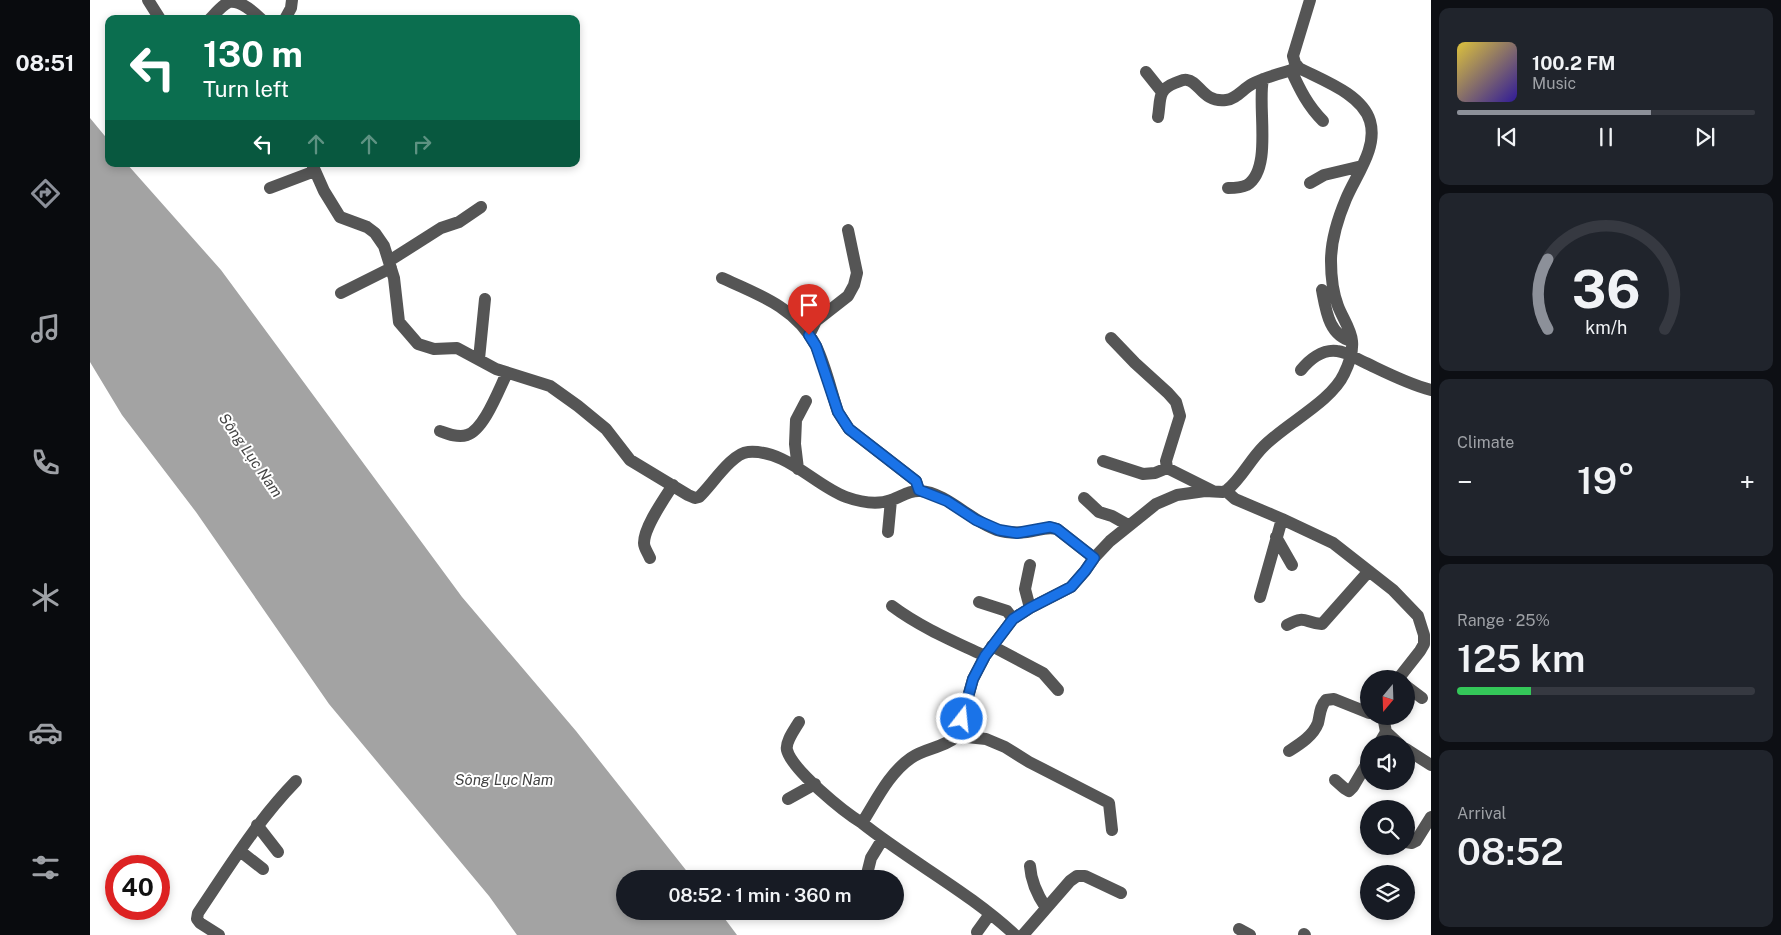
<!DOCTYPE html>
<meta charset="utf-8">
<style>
:root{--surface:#171b24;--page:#20242c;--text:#f1f3f6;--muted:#9ea1a6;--line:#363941;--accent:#8c9099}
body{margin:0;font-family:"Public Sans",sans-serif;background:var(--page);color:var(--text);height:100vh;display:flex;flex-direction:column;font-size:19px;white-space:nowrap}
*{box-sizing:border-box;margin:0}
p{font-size:16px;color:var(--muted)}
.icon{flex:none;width:28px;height:28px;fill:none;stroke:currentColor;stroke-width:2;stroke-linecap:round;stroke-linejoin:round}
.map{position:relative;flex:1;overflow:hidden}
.sheet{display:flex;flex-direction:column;gap:8px;padding:8px;background:#0d0f14;width:350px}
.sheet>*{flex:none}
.top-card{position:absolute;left:15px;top:15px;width:475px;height:152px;border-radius:10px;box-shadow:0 2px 8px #0003;background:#0b6e4f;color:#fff;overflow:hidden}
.needle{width:32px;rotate:199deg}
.buttons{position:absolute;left:1270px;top:670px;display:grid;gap:10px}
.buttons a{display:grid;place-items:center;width:55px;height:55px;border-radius:50%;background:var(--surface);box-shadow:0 2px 8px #0003;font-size:25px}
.speed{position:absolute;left:15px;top:855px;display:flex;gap:10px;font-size:25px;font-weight:700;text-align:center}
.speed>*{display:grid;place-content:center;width:65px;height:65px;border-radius:50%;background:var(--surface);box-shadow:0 2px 8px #0003;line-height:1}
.speed .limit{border:8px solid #d22;background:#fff;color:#111}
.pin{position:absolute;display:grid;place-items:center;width:42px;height:42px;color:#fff;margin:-51px -21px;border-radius:50% 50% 50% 0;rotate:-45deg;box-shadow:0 0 5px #0007}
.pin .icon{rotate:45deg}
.me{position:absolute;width:55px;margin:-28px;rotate:16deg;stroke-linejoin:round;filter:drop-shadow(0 0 4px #0008)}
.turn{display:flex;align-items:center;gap:18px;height:105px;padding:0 15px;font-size:22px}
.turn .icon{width:65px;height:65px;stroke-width:2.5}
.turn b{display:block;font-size:35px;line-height:42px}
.lanes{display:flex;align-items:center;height:48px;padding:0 15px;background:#0003;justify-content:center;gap:25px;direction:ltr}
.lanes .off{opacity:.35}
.big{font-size:38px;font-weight:600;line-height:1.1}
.sheet .card{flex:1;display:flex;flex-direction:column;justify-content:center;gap:8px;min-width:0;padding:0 18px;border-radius:10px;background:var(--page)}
.sheet .dial{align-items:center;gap:0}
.dial svg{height:130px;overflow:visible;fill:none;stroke:var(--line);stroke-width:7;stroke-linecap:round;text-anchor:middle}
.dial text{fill:var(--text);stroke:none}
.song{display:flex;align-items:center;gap:15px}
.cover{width:60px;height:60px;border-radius:8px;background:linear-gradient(135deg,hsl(50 70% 55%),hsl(250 70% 35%))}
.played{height:5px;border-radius:2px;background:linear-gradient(90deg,var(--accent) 65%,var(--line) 65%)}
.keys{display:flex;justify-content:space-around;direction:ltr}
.heat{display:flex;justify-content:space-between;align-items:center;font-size:28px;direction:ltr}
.charge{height:8px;border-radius:4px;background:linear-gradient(90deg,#34c759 25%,var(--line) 0)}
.trip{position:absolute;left:526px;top:870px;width:288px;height:50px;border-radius:25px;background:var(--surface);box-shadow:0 2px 8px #0003;font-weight:600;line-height:50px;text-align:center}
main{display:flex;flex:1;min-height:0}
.tabs{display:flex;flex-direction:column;width:90px;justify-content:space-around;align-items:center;background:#090b0e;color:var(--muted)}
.tabs .icon{width:35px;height:35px}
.tabs .on{color:var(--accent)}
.tabs b{font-size:22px;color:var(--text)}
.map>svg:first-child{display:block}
</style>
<main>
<nav class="tabs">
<b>08:51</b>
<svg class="icon on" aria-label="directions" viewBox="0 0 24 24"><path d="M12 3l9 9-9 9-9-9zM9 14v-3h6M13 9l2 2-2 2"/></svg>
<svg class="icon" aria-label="music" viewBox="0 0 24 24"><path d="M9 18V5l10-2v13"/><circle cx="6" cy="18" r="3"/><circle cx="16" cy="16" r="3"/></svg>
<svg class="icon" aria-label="phone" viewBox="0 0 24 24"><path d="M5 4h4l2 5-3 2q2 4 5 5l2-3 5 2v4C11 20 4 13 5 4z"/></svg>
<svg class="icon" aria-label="climate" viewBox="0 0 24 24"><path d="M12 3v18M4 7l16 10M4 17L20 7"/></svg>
<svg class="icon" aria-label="car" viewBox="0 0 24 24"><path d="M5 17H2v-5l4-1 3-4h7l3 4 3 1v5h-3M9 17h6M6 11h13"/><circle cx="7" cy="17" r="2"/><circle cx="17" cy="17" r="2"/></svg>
<svg class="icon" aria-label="filters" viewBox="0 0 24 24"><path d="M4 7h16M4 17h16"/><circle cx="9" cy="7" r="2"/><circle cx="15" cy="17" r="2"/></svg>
</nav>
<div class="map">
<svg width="1341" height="935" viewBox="0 0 1341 935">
<rect width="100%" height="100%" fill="#fff"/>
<!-- water -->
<path fill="#a3a3a3" d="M 0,118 L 19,141 L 19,164 L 37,164 L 131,270 L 372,597 L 486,731 L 603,879 L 535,879 L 535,911 L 629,911 L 647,935 L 427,935 L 399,896 L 239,704 L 106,512 L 32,415 L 0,362 Z"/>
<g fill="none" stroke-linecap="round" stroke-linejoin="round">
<!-- minor -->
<path stroke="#555" stroke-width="12" d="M 58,0 L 70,19
M 120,19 C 125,14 132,5 139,2 C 150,0 164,12 171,19
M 195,19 L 201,8 L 202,0
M 1201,70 C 1210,90 1218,106 1233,121
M 1056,72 L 1072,92
M 1068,117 C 1071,99 1067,90 1085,83 C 1089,82 1093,79 1097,80 C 1109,81 1113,103 1136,100 C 1146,99 1153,89 1162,84 C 1177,76 1193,73 1209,68
M 222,164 L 234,191 L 250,217 L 277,227 L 285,233 L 294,246 L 304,278 L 309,322 L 328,344 L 344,349 L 367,348 L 406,369 L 460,386 L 488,406 L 516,429 L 540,460 L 598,495 L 605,498 L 609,497 C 621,486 642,453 658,452 C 696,449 724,485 756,497 C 770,502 788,505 801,500 C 811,497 819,490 830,491 C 856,492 882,522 907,530 C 917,533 927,533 937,532 C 947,531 956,526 967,529 L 1004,558
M 1220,183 L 1234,175 L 1272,166
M 180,188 L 225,171
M 1138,188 C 1144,188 1151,188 1157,185 C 1183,169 1167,106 1173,79
M 299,261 L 351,228 L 369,222 L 391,207
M 632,278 C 668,294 707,308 726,346 C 736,367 741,391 748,412 L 759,429 L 826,481 L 829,491
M 1232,290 C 1236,311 1239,336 1262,341
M 251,293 L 301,268
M 719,335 L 726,321 L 758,296 L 764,285 L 767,273 L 758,230
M 1021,338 L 1045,363 L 1078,393 L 1086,402 L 1090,416 L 1076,461 L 1077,468 L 1123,491
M 389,359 L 395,299
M 1211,370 C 1219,360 1232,349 1247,351 C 1257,352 1267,359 1276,363 C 1297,373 1318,384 1341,390
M 350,431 C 358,434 368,438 377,435 C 394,430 409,389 417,373
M 1013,461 L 1053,474 L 1065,473 L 1077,468
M 708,469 L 705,444 L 706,420 L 716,401
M 1136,491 L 1145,499 L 1192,519 L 1243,543 L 1303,590 L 1328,616 L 1334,635 L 1334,644 L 1330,651 L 1308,679
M 994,498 L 1009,512 L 1022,516 L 1038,525
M 798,532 L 801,500
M 1186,537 L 1202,565
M 560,558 C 558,553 554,548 554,543 C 554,527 574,499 583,485
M 1170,597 L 1192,519
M 889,602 L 917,611 L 923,619
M 802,606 C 830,627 863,641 895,656
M 940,608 L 935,589 L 940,565
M 1197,625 C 1216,615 1213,622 1232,624 L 1279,571
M 902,646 L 953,673 L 968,690
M 1316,686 L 1332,698
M 1293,716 L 1296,732 L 1309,744
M 709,722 C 705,729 695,742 697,750 C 702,770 754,812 772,823
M 867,736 L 896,739 L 915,747 L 939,762 L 1019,803 L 1022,830
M 1289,744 L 1296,732
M 1316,749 L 1341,765
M 1199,751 C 1210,744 1223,736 1228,723 C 1230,715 1230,706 1236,700 L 1244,699 L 1279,713
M 1245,780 L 1254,788 L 1259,791 L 1263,787 L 1279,760
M 698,799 L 725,784
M 167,825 L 188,852
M 1316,842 L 1322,843 L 1326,841 L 1341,817
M 150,851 L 173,869
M 940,866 C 941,881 948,896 956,908
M 777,874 L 781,858 L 792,840
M 1149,929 L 1160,935
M 887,932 L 900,914
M 1214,934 L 1215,935
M 129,935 L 110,923 L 107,919 L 108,913 C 139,867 167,821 206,781
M 925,935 C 879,892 821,862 772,823 C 786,801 799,773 821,758 C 835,748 854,748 867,736 L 883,679 L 895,656 L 923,619 L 940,608 L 981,587 L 995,571 L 1004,558 L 1020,541 L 1066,504 L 1087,495 L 1115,491 L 1133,492 L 1137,490 C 1151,479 1160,460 1173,447 C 1195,424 1241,402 1254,374 C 1259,364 1263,351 1262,341 C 1261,329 1252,317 1248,306 C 1243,293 1241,275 1241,261 C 1241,240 1248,218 1256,199 C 1266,175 1288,148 1280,121 C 1272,94 1232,80 1209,68 L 1205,63 L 1203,56 L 1220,0
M 933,935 L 980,881 L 987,876 L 995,876 L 1031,893"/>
</g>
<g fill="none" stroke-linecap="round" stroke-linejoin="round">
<defs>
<path id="route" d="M 719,335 L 726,346 L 748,412 L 759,429 L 826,481 L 829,490 L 857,501 L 886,520 L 909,530 L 927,533 L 960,527 L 967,529 L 1004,558 L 995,571 L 981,587 L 940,608 L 923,619 L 895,656 L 883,679 L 872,719"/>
</defs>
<!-- route casing -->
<use href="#route" stroke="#114b97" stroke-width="12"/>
<!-- route -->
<use href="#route" stroke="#1a73e8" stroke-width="9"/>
</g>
<g text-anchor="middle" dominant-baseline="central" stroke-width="4" stroke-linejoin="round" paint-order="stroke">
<!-- water labels -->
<g font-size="15" font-style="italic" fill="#444" stroke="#fff">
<text transform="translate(161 455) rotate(55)">Sông Lục Nam</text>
<text x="414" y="779">Sông Lục Nam</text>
</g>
</g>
</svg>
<div class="buttons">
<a><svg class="needle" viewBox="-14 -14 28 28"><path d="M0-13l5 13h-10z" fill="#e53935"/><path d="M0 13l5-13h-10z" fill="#9ea1a6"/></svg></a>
<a><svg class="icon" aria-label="sound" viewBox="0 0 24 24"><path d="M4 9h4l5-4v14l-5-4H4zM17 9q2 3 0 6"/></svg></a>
<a><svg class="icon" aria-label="search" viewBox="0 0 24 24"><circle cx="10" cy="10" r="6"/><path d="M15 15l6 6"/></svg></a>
<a><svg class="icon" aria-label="layers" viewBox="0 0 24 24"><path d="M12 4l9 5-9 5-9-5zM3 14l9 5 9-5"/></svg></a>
</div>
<div class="speed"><div class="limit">40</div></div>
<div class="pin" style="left:719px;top:335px;background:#d93025"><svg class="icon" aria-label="arrive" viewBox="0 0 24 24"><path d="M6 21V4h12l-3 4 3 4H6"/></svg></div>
<svg class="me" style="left:872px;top:719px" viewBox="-20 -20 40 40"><circle r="17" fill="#1a73e8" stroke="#fff" stroke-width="3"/><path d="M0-11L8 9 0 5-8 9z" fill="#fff"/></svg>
<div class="trip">08:52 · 1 min · 360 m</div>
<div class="top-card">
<div class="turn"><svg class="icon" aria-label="left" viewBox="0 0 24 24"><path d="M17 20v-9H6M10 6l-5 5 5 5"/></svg><div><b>130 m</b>Turn left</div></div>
<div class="lanes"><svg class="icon" aria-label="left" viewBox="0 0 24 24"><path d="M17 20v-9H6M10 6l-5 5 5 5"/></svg><svg class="icon off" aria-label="ahead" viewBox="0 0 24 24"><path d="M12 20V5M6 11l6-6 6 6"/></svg><svg class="icon off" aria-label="ahead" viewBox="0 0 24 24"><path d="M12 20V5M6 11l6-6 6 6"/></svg><svg class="icon off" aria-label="right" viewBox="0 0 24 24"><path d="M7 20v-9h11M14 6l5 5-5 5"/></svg></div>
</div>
</div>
<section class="sheet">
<div class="card">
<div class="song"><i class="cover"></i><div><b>100.2 FM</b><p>Music</p></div></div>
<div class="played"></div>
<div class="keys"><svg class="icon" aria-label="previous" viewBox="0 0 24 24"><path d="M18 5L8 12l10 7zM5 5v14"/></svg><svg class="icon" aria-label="pause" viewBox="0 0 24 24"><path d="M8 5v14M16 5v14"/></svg><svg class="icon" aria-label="next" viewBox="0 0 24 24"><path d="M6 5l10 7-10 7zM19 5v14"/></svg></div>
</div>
<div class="card dial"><svg viewBox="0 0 100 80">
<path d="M14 69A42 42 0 1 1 86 69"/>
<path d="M14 69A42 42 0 0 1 14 26" stroke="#8c9099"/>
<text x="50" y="56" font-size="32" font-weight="700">36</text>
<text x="50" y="72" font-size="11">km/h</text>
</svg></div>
<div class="card"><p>Climate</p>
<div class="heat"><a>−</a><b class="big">19°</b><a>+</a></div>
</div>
<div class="card"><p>Range · 25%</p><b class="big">125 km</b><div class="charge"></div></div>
<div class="card"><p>Arrival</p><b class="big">08:52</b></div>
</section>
</main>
